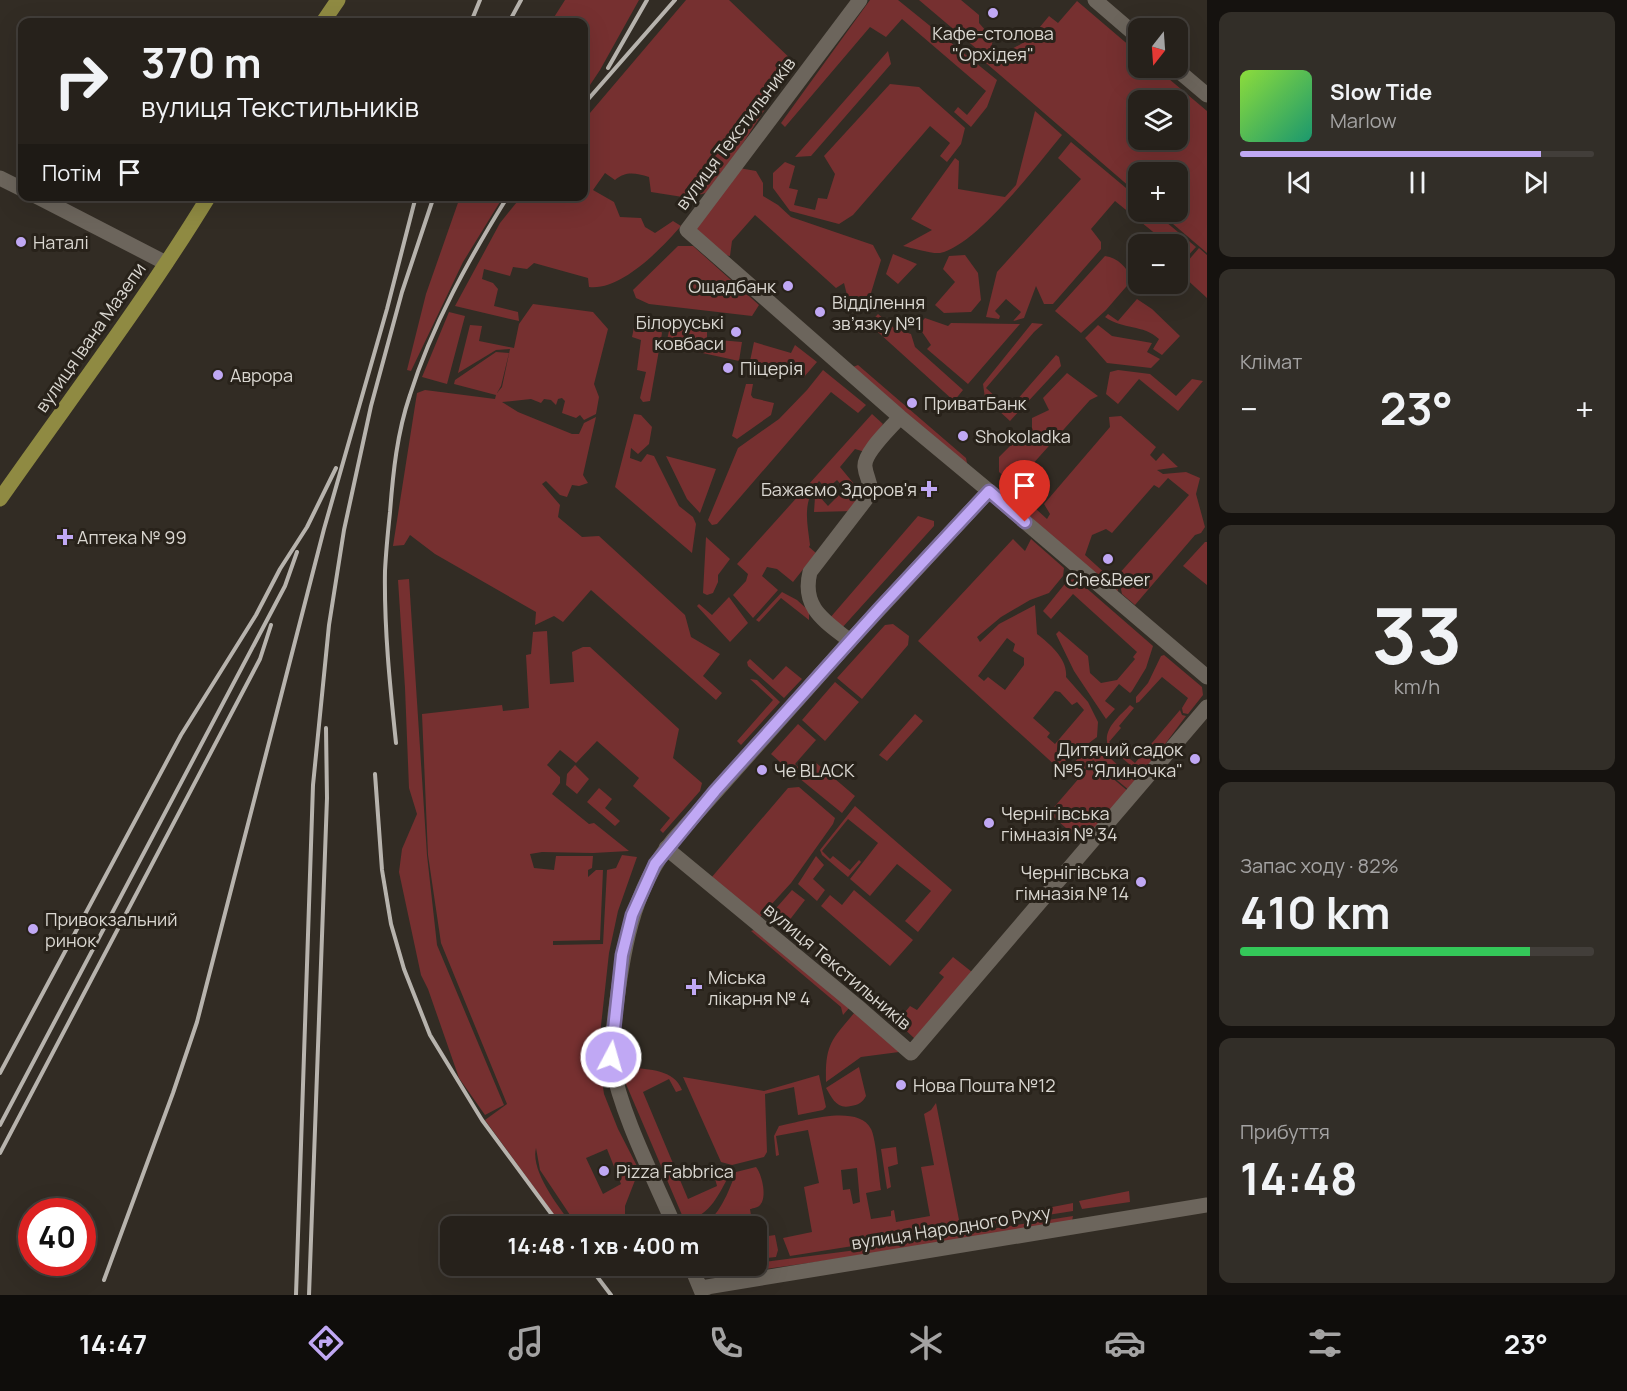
<!DOCTYPE html>
<html lang="uk">
<meta charset="utf-8">
<style>
:root{--surface:#26211b;--page:#322e28;--text:#f1f3f6;--muted:#a4a3a3;--line:#423e3a;--accent:#c0a8f4}
body{margin:0;font-family:Manrope,sans-serif;background:var(--page);color:var(--text);height:100vh;display:flex;flex-direction:column;font-size:22px;white-space:nowrap}
*{box-sizing:border-box;margin:0}
p{font-size:20px;color:var(--muted)}
.icon{flex:none;width:33px;height:33px;fill:none;stroke:currentColor;stroke-width:2;stroke-linecap:round;stroke-linejoin:round}
.map{position:relative;flex:1;overflow:hidden}
.sheet{display:flex;flex-direction:column;gap:12px;padding:12px;background:#15120f;width:420px}
.sheet>*{flex:none}
.top-card{position:absolute;left:18px;top:18px;width:570px;height:183px;border-radius:12px;box-shadow:0 6px 24px #0002,0 0 0 2px var(--line);background:#26211b;color:var(--text);overflow:hidden}
.needle{width:39px;rotate:197deg}
.fabs{position:absolute;left:1128px;top:18px;display:grid;gap:12px}
.fabs a{display:grid;place-items:center;width:60px;height:60px;border-radius:12px;background:var(--surface);box-shadow:0 6px 24px #0002,0 0 0 2px var(--line);font-size:30px}
.speed{position:absolute;left:18px;top:1198px;display:flex;gap:12px;font-size:30px;font-weight:700;text-align:center}
.speed>*{display:grid;place-content:center;width:78px;height:78px;border-radius:50%;background:var(--surface);box-shadow:0 6px 24px #0002,0 0 0 2px var(--line);line-height:1}
.speed .limit{border:9px solid #d22;background:#fff;color:#111}
.pin{position:absolute;display:grid;place-items:center;width:51px;height:51px;color:#fff;margin:-62px -26px;border-radius:50% 50% 50% 0;rotate:-45deg;box-shadow:0 0 6px #0007}
.pin .icon{rotate:45deg}
.me{position:absolute;width:66px;margin:-33px;rotate:6deg;stroke-linejoin:round;filter:drop-shadow(0 0 4px #0008)}
.turn{display:flex;align-items:center;gap:21px;height:126px;padding:0 24px;font-size:27px}
.turn .icon{width:78px;height:78px;stroke-width:2.5}
.turn b{display:block;font-size:42px;line-height:51px}
.then{display:flex;align-items:center;height:57px;padding:0 24px;background:#0003;gap:12px;font-size:22px}
.big{font-size:45px;font-weight:700;line-height:1.1}
.sheet .tile{flex:1;display:flex;flex-direction:column;justify-content:center;gap:9px;min-width:0;padding:0 21px;border-radius:12px;background:var(--page)}
.sheet .dial{align-items:center;gap:0}
.dial b{font-size:78px;line-height:1}
.song{display:flex;align-items:center;gap:18px}
.cover{width:72px;height:72px;border-radius:9px;background:linear-gradient(135deg,hsl(90 70% 55%),hsl(160 70% 35%))}
.played{height:6px;border-radius:3px;background:linear-gradient(90deg,var(--accent) 85%,var(--line) 85%)}
.keys{display:flex;justify-content:space-around;direction:ltr}
.heat{display:flex;justify-content:space-between;align-items:center;font-size:33px;direction:ltr}
.charge{height:9px;border-radius:4px;background:linear-gradient(90deg,#34c759 82%,var(--line) 0)}
.trip{position:absolute;left:440px;top:1216px;width:327px;height:60px;border-radius:12px;background:var(--surface);box-shadow:0 6px 24px #0002,0 0 0 2px var(--line);font-weight:700;line-height:60px;text-align:center}
.menu{display:flex;height:96px;justify-content:space-around;align-items:center;background:#0f0d0b;color:var(--muted)}
.menu .icon{width:42px;height:42px}
.menu .current{color:var(--accent)}
.menu b{font-size:27px;color:var(--text)}
main{display:flex;flex:1;min-height:0}
.map>svg:first-child{display:block}
</style>
<main>
<div class="map">
<svg width="1207" height="1295" viewBox="0 0 1207 1295">
<rect width="100%" height="100%" fill="#322c24"/>
<!-- green -->
<path fill="#763030" fill-rule="evenodd" d="M 565,0 L 639,0 L 600,70 L 584,94 L 584,22 L 551,22 Z
M 686,0 L 729,0 L 795,63 L 712,191 L 689,198 L 651,192 L 649,177 C 635,173 626,171 615,180 L 605,173 L 593,190 L 614,202 L 620,217 L 641,218 L 645,227 L 655,233 L 673,221 L 681,226 C 661,249 621,291 589,287 L 588,278 L 534,263 L 527,269 L 513,267 L 510,276 L 484,269 L 482,279 L 493,283 L 498,289 L 494,306 L 518,312 L 519,321 L 455,306 L 500,223 L 521,197 L 584,196 L 584,120 Z
M 870,0 L 898,0 L 997,80 L 987,107 L 971,127 L 954,112 L 958,107 L 967,115 L 986,91 L 902,19 L 886,37 L 870,27 L 785,127 L 781,123 Z
M 919,0 L 961,0 L 979,15 L 979,23 L 993,39 L 990,54 L 984,55 Z
M 1077,1 L 1138,53 L 1138,68 L 1156,68 L 1207,111 L 1207,253 L 1159,212 L 1178,212 L 1178,172 L 1138,172 L 1138,194 L 986,63 L 1030,39 L 1049,16 L 1058,23 ZM 1178,100 L 1178,140 L 1138,140 L 1138,100 Z
M 888,51 L 891,64 L 811,156 L 795,157 Z
M 890,84 L 919,87 L 965,128 L 961,144 L 947,162 L 940,156 L 950,143 L 930,126 L 853,215 L 839,224 L 790,211 L 773,188 L 773,173 L 785,162 L 795,166 L 789,188 L 798,190 L 794,205 L 815,210 L 818,198 L 827,199 L 835,174 L 824,156 Z
M 1035,111 L 1062,135 C 1038,164 976,246 940,253 C 932,254 912,248 903,246 L 932,230 L 911,219 L 955,158 L 959,161 L 958,189 L 1005,197 L 1016,185 Z
M 1071,142 L 1138,198 L 1138,212 L 1154,212 L 1196,247 L 1185,259 L 1178,252 L 1178,244 L 1168,244 L 1115,201 L 1091,229 L 1101,242 L 1101,249 L 1053,304 L 1044,304 L 1036,286 L 1024,318 L 1013,321 L 1021,312 L 1006,299 L 995,311 L 1000,316 L 999,319 L 986,317 L 997,272 L 1081,179 L 1058,158 Z
M 739,168 L 756,171 L 763,183 L 763,196 L 778,205 L 791,217 L 873,245 L 881,260 L 871,293 L 860,301 L 848,299 L 844,283 L 836,288 L 755,215 L 732,241 L 730,256 L 718,254 L 696,228 Z
M 460,197 L 503,197 L 463,262 L 411,371 L 407,370 L 426,294 Z
M 678,246 L 693,246 L 759,305 L 752,316 L 649,304 L 636,298 L 633,290 Z
M 1199,248 L 1207,255 L 1207,298 L 1183,276 L 1189,267 L 1187,262 Z
M 893,254 L 917,264 L 898,284 L 886,274 Z
M 965,255 L 978,273 L 981,300 L 971,312 L 944,313 L 935,305 L 955,282 L 943,269 L 949,256 Z
M 1105,256 C 1118,258 1127,267 1132,280 L 1106,310 L 1081,333 L 1055,311 Z
M 1137,299 L 1152,309 L 1180,336 L 1162,355 L 1153,349 L 1159,339 C 1143,324 1123,330 1105,317 L 1108,314 L 1118,321 Z
M 533,304 L 593,312 L 608,329 L 594,384 L 599,397 L 596,414 L 584,420 L 580,415 L 576,418 L 562,413 L 565,401 L 562,398 L 558,399 L 556,405 L 551,400 L 544,399 L 541,403 L 531,399 L 502,402 L 518,412 L 572,434 L 579,434 L 584,423 L 596,417 L 583,475 L 588,483 L 579,486 L 572,485 L 567,497 L 560,495 L 546,481 L 542,484 L 560,505 L 558,517 L 582,537 L 599,536 L 685,615 L 691,637 L 720,654 L 703,676 L 722,693 L 716,700 L 591,590 L 563,622 L 554,616 L 535,625 L 536,612 L 435,554 L 410,535 L 404,545 L 393,546 L 417,393 L 425,390 L 495,399 L 496,395 L 454,384 L 455,380 L 496,352 L 509,353 L 501,386 L 497,393 L 502,387 L 510,349 L 496,350 L 458,373 L 470,325 L 482,326 L 479,341 L 514,348 L 519,324 Z
M 449,312 L 465,316 L 447,384 L 422,377 Z
M 878,314 L 894,328 L 911,334 L 915,347 L 963,390 L 954,401 L 869,324 Z
M 636,318 L 656,321 L 662,333 L 650,401 L 643,402 L 640,398 L 646,372 L 637,370 L 641,340 L 632,337 Z
M 925,318 L 948,326 L 951,323 L 1020,324 L 968,384 L 927,349 L 931,345 L 918,326 Z
M 1032,323 L 1043,324 L 1034,332 L 986,388 L 1009,409 L 1056,355 L 1059,357 L 1061,366 L 1010,421 L 985,398 L 983,384 Z
M 1098,325 L 1112,336 L 1152,343 L 1147,352 L 1160,359 L 1151,368 L 1107,363 L 1085,338 Z
M 670,326 L 707,332 L 707,339 L 742,342 L 739,361 L 666,345 Z
M 754,342 L 791,353 L 795,345 L 817,362 L 804,377 L 750,361 Z
M 858,365 L 966,458 L 967,463 L 962,463 L 853,367 Z
M 823,370 L 866,405 L 858,413 L 831,392 L 717,524 L 712,525 L 708,520 L 738,448 L 779,419 L 807,390 Z
M 1118,370 L 1150,374 L 1176,396 L 1192,379 L 1203,381 L 1178,411 L 1139,379 L 1118,404 L 1106,394 L 1110,372 Z
M 1067,373 L 1098,396 L 1090,400 L 1014,485 L 999,472 L 999,457 L 1012,444 L 1021,445 L 1032,431 L 1032,418 L 1049,410 L 1043,398 Z
M 746,384 L 753,384 L 751,395 L 753,398 L 774,403 L 771,415 L 737,439 L 732,436 Z
M 634,414 L 641,415 L 652,427 L 649,444 L 638,454 L 631,448 L 630,458 L 641,462 L 647,454 L 654,456 L 679,506 L 693,517 L 696,524 L 692,553 L 615,487 Z
M 872,414 L 883,424 L 865,452 L 855,449 L 840,467 L 859,490 L 854,511 L 814,512 L 815,497 L 819,496 L 828,506 L 845,489 L 837,480 L 827,489 L 819,481 C 802,502 807,520 810,545 L 809,547 L 816,553 L 793,582 L 777,569 L 767,567 L 762,576 L 778,590 L 753,618 L 733,595 L 746,581 L 748,574 L 737,564 Z
M 1121,416 L 1156,447 L 1150,455 L 1156,461 L 1163,453 L 1178,467 L 1157,470 L 1163,474 L 1186,472 L 1200,478 L 1196,494 L 1205,527 L 1201,533 L 1195,535 L 1135,605 L 1122,594 L 1118,575 L 1189,495 L 1168,478 L 1159,488 L 1154,485 L 1112,533 L 1106,529 L 1092,535 L 1085,555 L 1119,586 L 1117,593 L 1019,507 L 1025,499 L 1047,519 L 1050,514 L 1044,504 L 1110,427 L 1109,417 Z
M 666,456 L 716,469 L 700,513 L 687,499 Z
M 918,516 L 934,521 L 934,526 L 841,629 L 829,619 Z
M 706,537 L 730,559 L 718,575 L 718,582 L 713,593 L 707,595 L 703,593 Z
M 1013,539 L 1025,551 L 1031,539 L 1064,568 L 1063,576 L 1049,593 L 1030,600 L 1001,617 L 977,637 L 980,642 L 999,624 L 1035,605 L 1037,634 C 1050,644 1068,659 1066,677 L 1088,702 L 1098,722 L 1097,737 L 1057,767 L 918,641 ZM 1007,638 L 1015,644 L 1013,651 L 1024,658 L 1024,665 L 1005,690 L 988,677 L 984,681 L 978,676 ZM 1055,691 L 1060,692 L 1072,705 L 1077,702 L 1084,710 L 1055,744 L 1047,737 L 1050,733 L 1033,718 Z
M 1205,542 L 1207,542 L 1207,585 L 1183,566 Z
M 409,579 L 427,855 L 437,945 L 504,1105 L 485,1115 L 459,1078 L 428,989 L 421,975 L 399,872 L 402,849 L 417,814 L 409,788 L 405,688 L 398,580 Z
M 1076,579 L 1153,646 L 1146,668 L 1132,691 L 1130,693 L 1119,684 L 1105,701 L 1115,709 L 1106,719 L 1074,671 L 1056,634 L 1059,631 L 1088,656 L 1090,673 L 1101,683 L 1117,680 L 1135,659 L 1133,657 L 1137,652 L 1073,594 L 1051,619 L 1043,611 L 1068,580 Z
M 782,592 L 797,600 L 809,611 L 809,620 L 781,598 L 759,622 L 756,620 Z
M 729,597 L 748,623 L 730,642 L 697,606 L 699,604 L 712,615 Z
M 893,624 L 909,636 L 908,645 L 862,699 L 837,678 L 885,625 Z
M 547,631 L 550,684 L 574,682 L 572,652 L 583,647 L 590,647 L 679,729 L 673,758 L 702,783 L 700,791 L 663,833 L 660,830 L 670,818 L 633,786 L 639,778 L 597,741 L 576,763 L 560,750 L 547,765 L 560,777 L 560,783 L 552,794 L 589,824 L 594,823 L 629,851 L 593,853 L 542,852 L 530,854 L 534,868 L 554,870 L 556,856 L 593,856 L 592,868 L 588,870 L 588,877 L 596,870 L 603,870 L 600,940 L 553,941 L 553,945 L 603,944 L 607,870 L 616,868 L 622,855 L 637,857 L 618,911 L 609,953 L 598,1053 L 604,1094 L 618,1129 L 639,1170 L 625,1206 L 625,1227 L 578,1227 L 540,1170 L 536,1148 C 530,1171 560,1209 574,1227 L 563,1227 L 485,1120 L 507,1104 L 441,943 L 428,855 L 422,714 L 502,705 L 503,711 L 529,708 L 526,655 L 531,654 L 533,632 ZM 607,1149 L 621,1184 L 603,1194 L 586,1158 Z
M 1164,655 L 1202,687 L 1203,695 L 1188,714 L 1183,713 L 1182,708 L 1188,698 L 1162,677 L 1139,702 L 1136,703 L 1136,697 L 1148,683 L 1161,656 Z
M 750,659 L 773,680 L 786,666 L 802,679 L 784,698 L 748,666 L 747,662 Z
M 750,679 L 757,680 L 780,702 L 741,745 L 737,741 L 773,700 Z
M 835,682 L 859,702 L 825,741 L 802,720 Z
M 1130,705 L 1134,708 L 1119,726 L 1121,728 L 1109,742 L 1135,763 L 1180,710 L 1182,715 L 1186,716 L 1142,775 L 1108,746 C 1102,729 1120,716 1130,705 Z
M 915,714 L 923,721 L 887,761 L 879,755 Z
M 798,724 L 816,740 L 795,764 L 800,769 L 795,775 L 771,754 Z
M 1095,744 L 1137,783 L 1130,791 L 1093,760 L 1076,780 L 1065,770 Z
M 814,761 L 855,796 L 842,813 L 799,778 Z
M 1093,762 L 1129,792 L 1084,844 L 1049,813 Z
M 575,765 L 589,779 L 577,794 L 566,785 L 567,774 Z
M 799,787 L 835,818 L 833,824 L 791,883 L 759,918 L 711,878 L 788,788 Z
M 599,788 L 612,799 L 605,808 L 620,821 L 615,826 L 587,802 Z
M 855,806 L 952,890 L 918,932 L 905,921 L 931,891 L 897,864 L 870,896 L 850,879 L 878,843 L 848,819 L 822,851 L 830,859 L 833,856 L 850,870 L 859,860 L 861,862 L 848,877 L 822,855 L 820,850 Z
M 816,856 L 824,865 L 813,879 L 825,890 L 817,901 L 798,884 Z
M 792,890 L 805,900 L 785,926 L 771,914 Z
M 854,890 L 913,940 L 890,966 L 821,906 L 830,895 L 842,905 Z
M 757,929 L 849,1008 L 843,1015 L 841,1007 L 751,931 Z
M 953,957 L 972,972 L 915,1039 L 897,1022 L 910,1006 L 917,1010 L 944,977 L 939,973 Z
M 855,1012 L 899,1052 L 861,1057 L 826,1082 C 825,1043 832,1040 855,1012 Z
M 630,1067 C 649,1070 674,1069 682,1090 L 676,1092 L 669,1079 L 643,1092 L 688,1199 L 717,1186 L 712,1167 L 731,1172 C 718,1195 712,1214 685,1222 L 626,1084 L 625,1070 Z
M 859,1067 L 866,1096 C 862,1103 858,1105 851,1106 C 837,1110 832,1098 826,1088 Z
M 819,1075 L 826,1107 L 823,1110 L 798,1115 L 794,1087 L 765,1094 L 767,1152 L 764,1157 L 732,1165 L 721,1162 L 683,1077 L 764,1091 Z
M 936,1103 L 960,1225 L 1073,1203 L 1073,1211 L 790,1256 L 783,1238 L 812,1232 L 804,1187 L 819,1183 L 808,1130 L 776,1136 L 779,1155 L 776,1156 L 774,1136 L 779,1126 C 801,1122 858,1103 871,1129 C 876,1138 879,1178 881,1190 L 866,1193 L 871,1219 L 891,1216 L 891,1211 L 894,1210 L 896,1222 L 930,1216 L 921,1167 L 934,1165 L 924,1114 L 931,1110 ZM 857,1168 L 860,1202 L 853,1204 L 850,1189 L 843,1190 L 841,1170 Z
M 896,1147 L 898,1164 L 888,1167 L 891,1187 L 887,1189 L 881,1149 Z
M 756,1167 C 762,1174 768,1199 759,1206 C 758,1207 751,1209 750,1209 L 753,1227 L 700,1227 C 719,1218 729,1191 736,1172 Z
M 1129,1191 L 1130,1202 L 1082,1209 L 1079,1201 Z
M 1073,1216 L 1072,1221 L 873,1254 L 758,1270 L 756,1263 L 872,1248 Z
M 775,1235 L 778,1250 L 776,1257 L 756,1259 L 756,1238 Z"/>
<g fill="none" stroke-linecap="round" stroke-linejoin="round">
<!-- minor -->
<path stroke="#6c655c" stroke-width="15" d="M 860,0 L 687,230 L 900,417 L 989,491
M 1095,0 L 1138,37
M 1175,68 L 1207,95
M 0,178 L 22,189
M 36,196 L 166,263
M 850,641 C 825,621 801,608 810,572 L 870,494 C 872,482 866,478 865,467 C 863,453 891,428 900,417
M 666,848 L 857,1006 L 911,1053 L 1207,707"/>
<!-- tertiary -->
<path stroke="#6c655c" stroke-width="15" d="M 675,1227 C 652,1174 622,1117 611,1061 C 609,1047 614,1029 615,1015 C 623,953 631,891 673,840 L 850,641 L 989,491 L 1207,677
M 691,1266 L 703,1295
M 701,1288 L 1207,1205"/>
<!-- primary -->
<path stroke="#8f8a42" stroke-width="15" d="M 323,22 L 338,0
M 0,499 C 70,399 145,301 209,196"/>
<!-- rail -->
<path stroke="#b7b3ad" stroke-width="4" d="M 471,22 L 480,0
M 509,22 L 521,0
M 608,68 L 647,0
M 584,104 L 675,0
M 396,743 C 390,686 384,628 385,571 C 386,551 388,531 390,512 C 393,473 397,433 410,395 C 432,325 469,259 508,196
M 375,774 L 382,870 L 391,924 L 404,969 L 430,1035 L 482,1120 L 561,1227
M 0,1073 L 181,735 L 256,615 L 280,569 L 307,527 L 336,468
M 0,1125 L 285,586 L 297,552
M 0,1153 L 260,659 L 271,625
M 589,1266 L 611,1295
M 104,1280 L 173,1093 L 197,1022 L 324,529 L 387,309 L 416,196
M 296,1295 L 313,785 L 329,625 L 344,530 L 371,406 L 402,292 L 434,196
M 309,1295 L 327,798 L 326,728"/>
</g>
<g fill="none" stroke-linecap="round" stroke-linejoin="round">
<defs>
<path id="route" d="M 611,1057 L 622,955 L 632,915 L 655,864 L 715,791 L 879,609 L 989,491 L 1025,522"/>
</defs>
<!-- route casing -->
<use href="#route" stroke="#7d6d9f" stroke-width="15"/>
<!-- route -->
<use href="#route" stroke="#c0a8f4" stroke-width="10"/>
</g>
<!-- markers -->
<g fill="#c0a8f4" stroke="#28221a" stroke-width="2">
<circle cx="993" cy="13" r="6"/>
<circle cx="21" cy="242" r="6"/>
<circle cx="788" cy="286" r="6"/>
<circle cx="820" cy="312" r="6"/>
<circle cx="736" cy="332" r="6"/>
<circle cx="728" cy="368" r="6"/>
<circle cx="218" cy="375" r="6"/>
<circle cx="912" cy="403" r="6"/>
<circle cx="963" cy="436" r="6"/>
<path d="M926 480h6v6h6v6h-6v6h-6v-6h-6v-6h6z"/>
<path d="M62 528h6v6h6v6h-6v6h-6v-6h-6v-6h6z"/>
<circle cx="1108" cy="559" r="6"/>
<circle cx="1195" cy="759" r="6"/>
<circle cx="762" cy="770" r="6"/>
<circle cx="989" cy="823" r="6"/>
<circle cx="1141" cy="882" r="6"/>
<circle cx="33" cy="929" r="6"/>
<path d="M691 978h6v6h6v6h-6v6h-6v-6h-6v-6h6z"/>
<circle cx="901" cy="1085" r="6"/>
<circle cx="604" cy="1171" r="6"/>
</g>
<g text-anchor="middle" dominant-baseline="central" stroke-width="6" stroke-linejoin="round" paint-order="stroke">
<!-- poi labels -->
<g font-size="18" fill="#dad7d1" stroke="#28221a" text-anchor="start">
<text x="993" y="33" text-anchor="middle">Кафе-столова<tspan x="993" dy="21">"Орхідея"</tspan></text>
<text x="33" y="242">Наталі</text>
<text x="776" y="286" text-anchor="end">Ощадбанк</text>
<text x="832" y="302">Відділення<tspan x="832" dy="21">зв’язку №1</tspan></text>
<text x="724" y="322" text-anchor="end">Білоруські<tspan x="724" dy="21">ковбаси</tspan></text>
<text x="740" y="368">Піцерія</text>
<text x="230" y="375">Аврора</text>
<text x="924" y="403">ПриватБанк</text>
<text x="975" y="436">Shokoladka</text>
<text x="917" y="489" text-anchor="end">Бажаємо Здоров'я</text>
<text x="77" y="537">Аптека № 99</text>
<text x="1108" y="579" text-anchor="middle">Che&amp;Beer</text>
<text x="1183" y="749" text-anchor="end">Дитячий садок<tspan x="1183" dy="21">№5 "Ялиночка"</tspan></text>
<text x="774" y="770">Че BLACK</text>
<text x="1001" y="813">Чернігівська<tspan x="1001" dy="21">гімназія № 34</tspan></text>
<text x="1129" y="872" text-anchor="end">Чернігівська<tspan x="1129" dy="21">гімназія № 14</tspan></text>
<text x="45" y="919">Привокзальний<tspan x="45" dy="21">ринок</tspan></text>
<text x="708" y="977">Міська<tspan x="708" dy="21">лікарня № 4</tspan></text>
<text x="913" y="1085">Нова Пошта №12</text>
<text x="616" y="1171">Pizza Fabbrica</text>
</g>
<!-- street labels -->
<g font-size="18" fill="#dad7d1" stroke="#28221a">
<text transform="translate(735 133) rotate(-53)">вулиця Текстильників</text>
<text transform="translate(90 337) rotate(-55)">вулиця Івана Мазепи</text>
<text transform="translate(838 966) rotate(40)">вулиця Текстильників</text>
<text transform="translate(951 1227) rotate(-9)">вулиця Народного Руху</text>
</g>
</g>
</svg>
<div class="fabs">
<a><svg class="needle" viewBox="-14 -14 28 28"><path d="M0-13l5 13h-10z" fill="#e53935"/><path d="M0 13l5-13h-10z" fill="#a4a3a3"/></svg></a>
<a><svg class="icon" aria-label="layers" viewBox="0 0 24 24"><path d="M12 4l9 5-9 5-9-5zM3 14l9 5 9-5"/></svg></a>
<a>+</a>
<a>−</a>
</div>
<div class="speed"><div class="limit">40</div></div>
<div class="pin" style="left:1025px;top:522px;background:#d93025"><svg class="icon" aria-label="arrive" viewBox="0 0 24 24"><path d="M6 21V4h12l-3 4 3 4H6"/></svg></div>
<svg class="me" style="left:611px;top:1057px" viewBox="-20 -20 40 40"><circle r="17" fill="#c0a8f4" stroke="#fff" stroke-width="3"/><path d="M0-11L8 9 0 5-8 9z" fill="#fff"/></svg>
<div class="trip">14:48 · 1 хв · 400 m</div>
<div class="top-card">
<div class="turn"><svg class="icon" aria-label="right" viewBox="0 0 24 24"><path d="M7 20v-9h11M14 6l5 5-5 5"/></svg><div><b>370 m</b>вулиця Текстильників</div></div>
<div class="then">Потім<svg class="icon" aria-label="arrive" viewBox="0 0 24 24"><path d="M6 21V4h12l-3 4 3 4H6"/></svg></div>
</div>
</div>
<section class="sheet">
<div class="tile">
<div class="song"><i class="cover"></i><div><b>Slow Tide</b><p>Marlow</p></div></div>
<div class="played"></div>
<div class="keys"><svg class="icon" aria-label="previous" viewBox="0 0 24 24"><path d="M18 5L8 12l10 7zM5 5v14"/></svg><svg class="icon" aria-label="pause" viewBox="0 0 24 24"><path d="M8 5v14M16 5v14"/></svg><svg class="icon" aria-label="next" viewBox="0 0 24 24"><path d="M6 5l10 7-10 7zM19 5v14"/></svg></div>
</div>
<div class="tile"><p>Клімат</p>
<div class="heat"><a>−</a><b class="big">23°</b><a>+</a></div>
</div>
<div class="tile dial"><b>33</b><p>km/h</p></div>
<div class="tile"><p>Запас ходу · 82%</p><b class="big">410 km</b><div class="charge"></div></div>
<div class="tile"><p>Прибуття</p><b class="big">14:48</b></div>
</section>
</main>
<nav class="menu">
<b>14:47</b>
<svg class="icon current" aria-label="directions" viewBox="0 0 24 24"><path d="M12 3l9 9-9 9-9-9zM9 14v-3h6M13 9l2 2-2 2"/></svg>
<svg class="icon" aria-label="music" viewBox="0 0 24 24"><path d="M9 18V5l10-2v13"/><circle cx="6" cy="18" r="3"/><circle cx="16" cy="16" r="3"/></svg>
<svg class="icon" aria-label="phone" viewBox="0 0 24 24"><path d="M5 4h4l2 5-3 2q2 4 5 5l2-3 5 2v4C11 20 4 13 5 4z"/></svg>
<svg class="icon" aria-label="climate" viewBox="0 0 24 24"><path d="M12 3v18M4 7l16 10M4 17L20 7"/></svg>
<svg class="icon" aria-label="car" viewBox="0 0 24 24"><path d="M5 17H2v-5l4-1 3-4h7l3 4 3 1v5h-3M9 17h6M6 11h13"/><circle cx="7" cy="17" r="2"/><circle cx="17" cy="17" r="2"/></svg>
<svg class="icon" aria-label="filters" viewBox="0 0 24 24"><path d="M4 7h16M4 17h16"/><circle cx="9" cy="7" r="2"/><circle cx="15" cy="17" r="2"/></svg>
<b>23°</b>
</nav>
